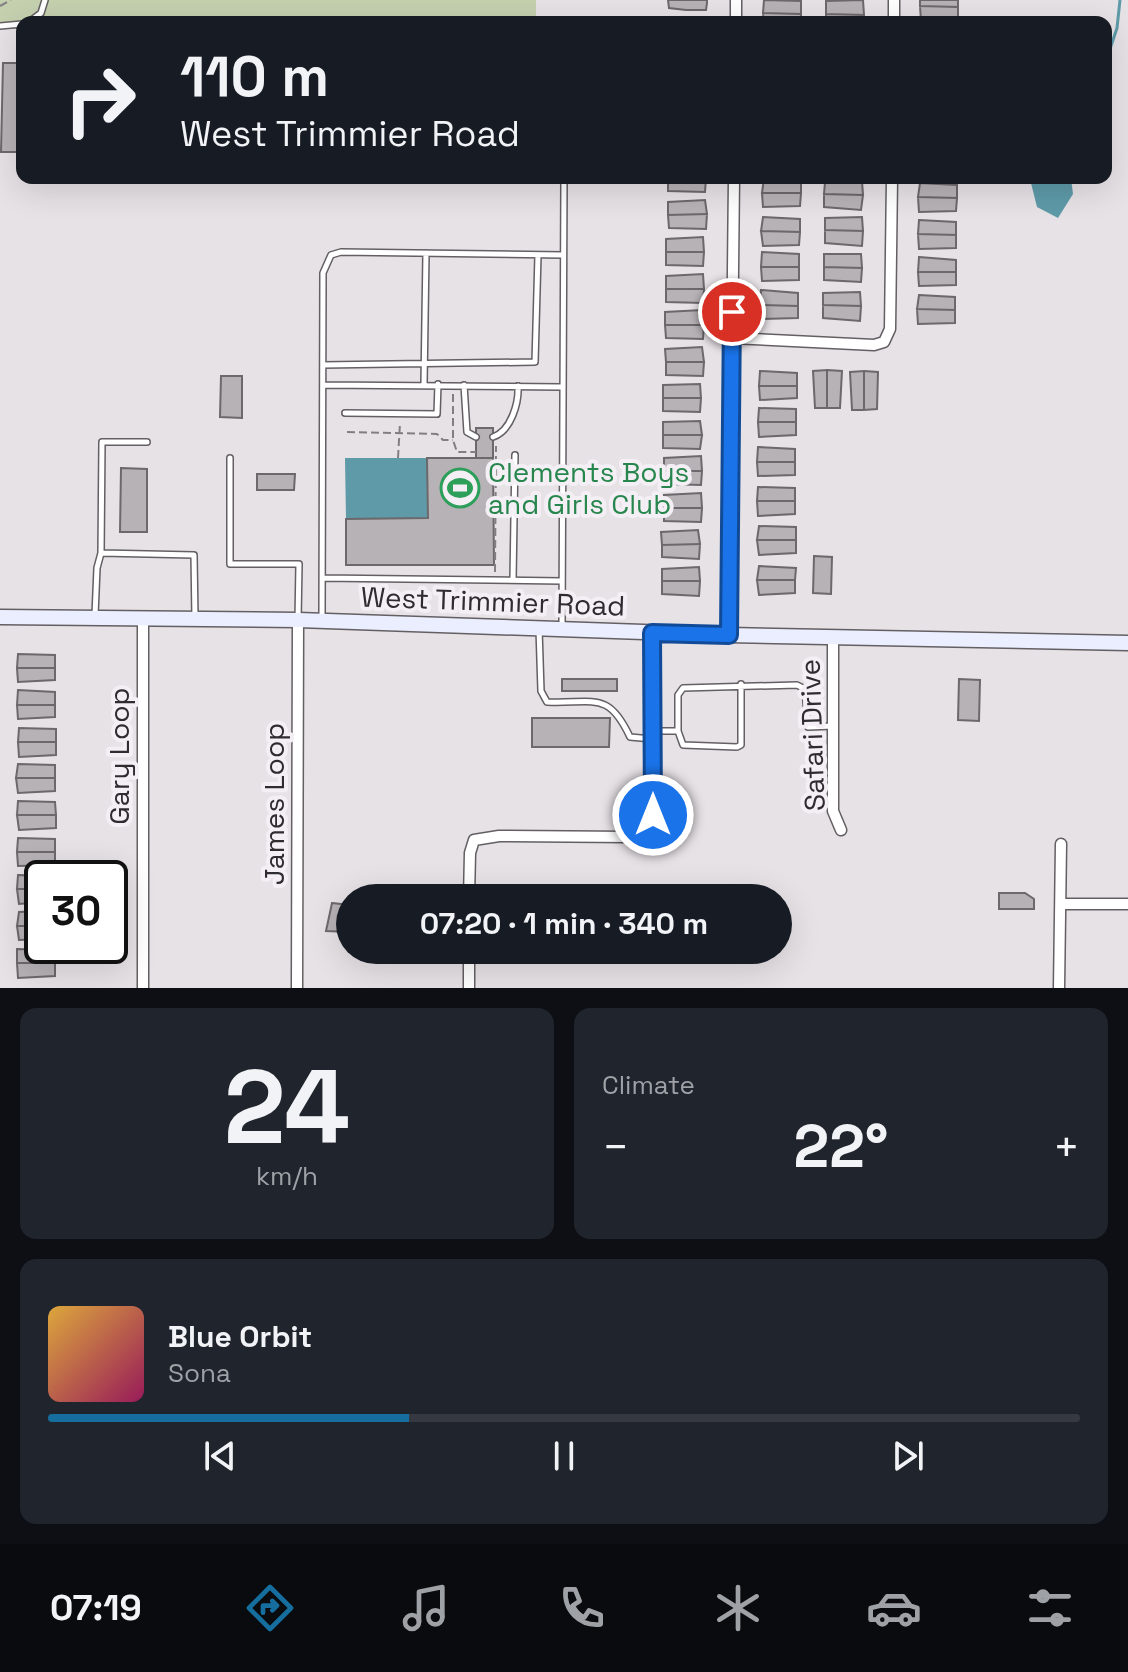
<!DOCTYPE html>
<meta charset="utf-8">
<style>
:root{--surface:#171b24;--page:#20242c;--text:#f1f3f6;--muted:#9ea1a6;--line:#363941;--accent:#156e9e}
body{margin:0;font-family:"Space Grotesk",sans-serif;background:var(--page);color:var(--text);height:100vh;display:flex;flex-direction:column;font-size:30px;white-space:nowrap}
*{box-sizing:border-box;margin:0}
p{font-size:26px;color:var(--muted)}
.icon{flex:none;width:44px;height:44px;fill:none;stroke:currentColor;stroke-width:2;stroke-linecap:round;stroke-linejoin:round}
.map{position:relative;height:988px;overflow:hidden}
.sheet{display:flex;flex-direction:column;gap:20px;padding:20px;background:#0d0f14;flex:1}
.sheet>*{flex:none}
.guide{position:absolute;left:16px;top:16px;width:1096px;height:168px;border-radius:16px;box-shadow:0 8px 32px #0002;background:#171b24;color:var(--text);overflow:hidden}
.speed{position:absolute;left:24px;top:860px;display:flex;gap:16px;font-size:40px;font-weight:700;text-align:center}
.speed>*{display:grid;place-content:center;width:104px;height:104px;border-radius:50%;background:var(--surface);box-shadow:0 8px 32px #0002;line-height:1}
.speed .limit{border:4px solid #111;border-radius:12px;background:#fff;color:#111}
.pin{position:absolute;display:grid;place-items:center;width:68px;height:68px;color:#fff;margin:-34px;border:4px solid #fff;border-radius:50%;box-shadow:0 2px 8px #0007}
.me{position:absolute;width:88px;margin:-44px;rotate:0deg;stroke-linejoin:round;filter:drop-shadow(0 0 6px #0008)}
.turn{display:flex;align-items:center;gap:28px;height:168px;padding:0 32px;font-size:36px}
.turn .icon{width:104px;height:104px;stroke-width:2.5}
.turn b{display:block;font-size:56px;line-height:68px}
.big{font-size:60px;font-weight:700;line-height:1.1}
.sheet .widget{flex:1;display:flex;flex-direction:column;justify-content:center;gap:12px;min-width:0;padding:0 28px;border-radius:16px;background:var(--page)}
.sheet .dial{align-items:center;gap:0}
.dial b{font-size:104px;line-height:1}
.song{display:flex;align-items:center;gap:24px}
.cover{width:96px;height:96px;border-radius:12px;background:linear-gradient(135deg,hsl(40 70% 55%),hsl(330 70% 35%))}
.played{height:8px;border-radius:4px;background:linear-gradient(90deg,var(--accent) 35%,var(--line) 35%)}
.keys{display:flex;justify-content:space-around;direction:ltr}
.heat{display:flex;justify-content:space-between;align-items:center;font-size:44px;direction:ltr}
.sheet .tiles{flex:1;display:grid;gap:20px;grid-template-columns:1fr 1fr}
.widget:last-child{grid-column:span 2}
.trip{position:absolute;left:336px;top:884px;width:456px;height:80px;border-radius:40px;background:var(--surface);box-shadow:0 8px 32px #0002;font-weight:700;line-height:80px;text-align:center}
.tab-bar{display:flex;height:128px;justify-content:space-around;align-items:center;background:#090b0e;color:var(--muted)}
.tab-bar .icon{width:56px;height:56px}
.tab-bar .current{color:var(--accent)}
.tab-bar b{font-size:36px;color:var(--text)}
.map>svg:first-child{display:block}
</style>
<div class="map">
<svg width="1128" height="988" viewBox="0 0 1128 988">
<rect width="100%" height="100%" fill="#e7e2e6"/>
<!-- green -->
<path fill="#c5d0af" d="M 0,0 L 536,0 L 536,22 L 22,22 L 22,29 L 0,29 Z"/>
<!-- water -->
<path fill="#5e9aa8" d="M 1035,178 L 1071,178 L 1073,194 L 1058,218 L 1037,207 L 1031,183 Z
M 345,458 L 427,458 L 428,518 L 346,519 Z"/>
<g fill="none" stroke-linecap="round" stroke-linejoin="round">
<!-- stream -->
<path stroke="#5e9aa8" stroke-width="3" d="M 1106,61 L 1117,28 L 1120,0"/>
</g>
<!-- building -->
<path fill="#b6b2b6" stroke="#6c686b" stroke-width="2" d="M 668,0 L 707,0 L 707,3 L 706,10 L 686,10 L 669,8 Z
M 764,0 L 801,1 L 801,14 L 763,13 Z
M 863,0 L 864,15 L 826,14 L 826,1 Z
M 920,0 L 958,0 L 958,7 L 920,6 Z
M 920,6 L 958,7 L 958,20 L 921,21 Z
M 763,13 L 801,14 L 801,22 L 764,22 Z
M 826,14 L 864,15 L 864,22 L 826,22 Z
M 3,63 L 22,63 L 22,152 L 1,152 Z
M 668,178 L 706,178 L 705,192 L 668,191 Z
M 764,178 L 801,180 L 801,193 L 762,193 Z
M 862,181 L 863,195 L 824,194 L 825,182 Z
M 920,183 L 957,185 L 957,198 L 918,197 Z
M 762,193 L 801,193 L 800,206 L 763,207 Z
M 824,194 L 863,195 L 861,210 L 824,207 Z
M 918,197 L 957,198 L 956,211 L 919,212 Z
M 705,200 L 707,214 L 668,215 L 668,202 Z
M 707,214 L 706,229 L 669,228 L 668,215 Z
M 763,217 L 800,219 L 800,232 L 761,231 Z
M 862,217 L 863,231 L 825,230 L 825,218 Z
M 919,220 L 956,222 L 956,235 L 918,234 Z
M 825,230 L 863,231 L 862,246 L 825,243 Z
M 761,231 L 800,232 L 799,245 L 763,246 Z
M 918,234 L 956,235 L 956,248 L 919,249 Z
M 703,237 L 704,252 L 666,252 L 666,239 Z
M 666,252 L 704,252 L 703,266 L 666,265 Z
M 762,252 L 799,254 L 799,267 L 761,267 Z
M 824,254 L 861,254 L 862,268 L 824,267 Z
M 919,257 L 956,260 L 956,272 L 918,272 Z
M 761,267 L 799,267 L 799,280 L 762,281 Z
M 824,267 L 862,268 L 861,282 L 824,280 Z
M 918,272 L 956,272 L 956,285 L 919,286 Z
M 703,274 L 704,289 L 666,289 L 666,276 Z
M 666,289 L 704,289 L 703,303 L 666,302 Z
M 761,290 L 798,293 L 798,306 L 760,305 Z
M 860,292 L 861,306 L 823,305 L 823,293 Z
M 919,295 L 955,297 L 955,310 L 917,309 Z
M 760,305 L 798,306 L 798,318 L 761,319 Z
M 823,305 L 861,306 L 860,321 L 823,318 Z
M 917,309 L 955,310 L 955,323 L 918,324 Z
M 702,310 L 704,325 L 665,325 L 665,312 Z
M 665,325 L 704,325 L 703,339 L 666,338 Z
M 702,347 L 704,362 L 666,362 L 665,349 Z
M 666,362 L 704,362 L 703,376 L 666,375 Z
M 827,370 L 842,371 L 840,408 L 827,408 Z
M 827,370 L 827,408 L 815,408 L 813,371 Z
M 760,371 L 797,373 L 797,386 L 759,386 Z
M 864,371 L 878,372 L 877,409 L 864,410 Z
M 864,371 L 864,410 L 852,410 L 850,372 Z
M 221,376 L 242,376 L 242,418 L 220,417 Z
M 700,384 L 701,398 L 663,398 L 663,385 Z
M 759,386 L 797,386 L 797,398 L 760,400 Z
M 663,398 L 701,398 L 700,412 L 663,411 Z
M 759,408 L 796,409 L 796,422 L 758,422 Z
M 700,421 L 702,435 L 663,435 L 663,422 Z
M 758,422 L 796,422 L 796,435 L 759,437 Z
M 476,428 L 493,428 L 493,458 L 476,458 Z
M 663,435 L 702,435 L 700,449 L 663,448 Z
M 758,447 L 795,449 L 795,462 L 757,462 Z
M 701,456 L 702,471 L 664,471 L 664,458 Z
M 427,458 L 493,458 L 494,565 L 346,565 L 346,519 L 428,518 Z
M 757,462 L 795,462 L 795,475 L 758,476 Z
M 121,468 L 147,469 L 147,532 L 120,532 Z
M 664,471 L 702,471 L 701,485 L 664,484 Z
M 257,474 L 295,474 L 294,490 L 257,490 Z
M 758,487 L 795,488 L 795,501 L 757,501 Z
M 701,493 L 702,508 L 664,508 L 664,495 Z
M 757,501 L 795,501 L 795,514 L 758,516 Z
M 664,508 L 702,508 L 701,522 L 664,521 Z
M 759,526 L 796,527 L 796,540 L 757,540 Z
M 698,530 L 700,544 L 662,545 L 661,532 Z
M 757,540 L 796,540 L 796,553 L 759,555 Z
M 700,544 L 699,559 L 662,557 L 662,545 Z
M 814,556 L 832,557 L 831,594 L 813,593 Z
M 759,566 L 796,568 L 795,580 L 757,580 Z
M 699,567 L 700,581 L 662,581 L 662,569 Z
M 757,580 L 795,580 L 795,593 L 759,595 Z
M 662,581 L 700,581 L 699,596 L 662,594 Z
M 18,654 L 55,655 L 55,668 L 17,668 Z
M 17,668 L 55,668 L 55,680 L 18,682 Z
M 562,679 L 617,679 L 617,691 L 562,691 Z
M 959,679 L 980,680 L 979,721 L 958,720 Z
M 18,690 L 55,692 L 55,705 L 17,705 Z
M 17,705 L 55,705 L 55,717 L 18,719 Z
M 532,718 L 610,718 L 609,747 L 532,747 Z
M 19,728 L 56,729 L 56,742 L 18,742 Z
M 18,742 L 56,742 L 56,755 L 19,757 Z
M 18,764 L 55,765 L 55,778 L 16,778 Z
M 16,778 L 55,778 L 55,791 L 18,793 Z
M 18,801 L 55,802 L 56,815 L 17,815 Z
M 17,815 L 56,815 L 56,828 L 19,830 Z
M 18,838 L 55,839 L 55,852 L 17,852 Z
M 17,852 L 55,852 L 55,865 L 18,866 Z
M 18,875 L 55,876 L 55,878 L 42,878 L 42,889 L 17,889 Z
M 17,889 L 42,889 L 42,902 L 19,904 Z
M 999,893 L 1025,893 L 1034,899 L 1034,909 L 999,909 Z
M 332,903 L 350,905 L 350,932 L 326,931 Z
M 38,911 L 42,913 L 42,926 L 17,926 L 19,912 Z
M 17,926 L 42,926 L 42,939 L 19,940 Z
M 17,949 L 54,950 L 55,963 L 17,963 Z
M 17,963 L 55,963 L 55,976 L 18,978 Z"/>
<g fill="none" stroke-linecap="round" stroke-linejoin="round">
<defs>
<path id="lane" d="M 29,22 L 41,13 L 45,0
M 0,26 L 22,24
M 323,365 L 535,362 L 538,255
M 424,384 L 426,253
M 323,385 L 561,387
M 464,385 L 467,432 L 476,437
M 345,413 L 437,414 L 438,384
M 493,437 C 511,431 519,403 518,386
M 230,458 L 230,564 L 299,564 L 298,620
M 101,553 L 194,555 L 195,619
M 322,578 L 562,581
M 513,580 L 515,455
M 95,615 L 97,568 L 101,553 L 102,442 L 147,442
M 322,619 L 323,273 L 331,255 L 341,252 L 563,255
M 562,628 L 564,178
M 539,629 L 541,691 L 547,702 C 594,704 608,690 630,737 L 652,739
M 654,731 L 678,731 L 683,745 L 737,747 L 741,745 L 741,684
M 678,731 L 678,695 L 683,688 L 797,685 L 805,689 L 808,727 L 833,726"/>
<path id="street" d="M 736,22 L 736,0
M 894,22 L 894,0
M 731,338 L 874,345 L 884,342 L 890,329 L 892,178
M 143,620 L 143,988
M 729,635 L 734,178
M 833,638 L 833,811 L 841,830
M 469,898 L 470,853 L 474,840 L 499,836 L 629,837 L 650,829 L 653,815 L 652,633
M 1061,904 L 1128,904
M 297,988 L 298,620
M 469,988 L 469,950
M 1059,988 L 1061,844"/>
<path id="secondary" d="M 0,617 L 298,620 L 729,635 L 1128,643"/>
</defs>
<!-- lane casing -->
<use href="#lane" stroke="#635f63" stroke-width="8"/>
<!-- street casing -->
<use href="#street" stroke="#635f63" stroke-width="13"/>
<!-- secondary casing -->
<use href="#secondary" stroke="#635f63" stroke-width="17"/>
<!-- path -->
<path stroke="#827f82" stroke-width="2" stroke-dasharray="8 4" stroke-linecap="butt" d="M 0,6 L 11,0
M 453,394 L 453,440 L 457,452 L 476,452
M 347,432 L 437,434 L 443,440 L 453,440
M 398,458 L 400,423
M 495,572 L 496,446"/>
<!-- lane -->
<use href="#lane" stroke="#fff" stroke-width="5"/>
<!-- street -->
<use href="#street" stroke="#fff" stroke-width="10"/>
<!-- secondary -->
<use href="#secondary" stroke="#ebeefe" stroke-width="14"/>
</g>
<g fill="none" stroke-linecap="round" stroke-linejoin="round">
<defs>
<path id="route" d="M 653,815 L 652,633 L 729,635 L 732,312"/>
</defs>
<!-- route casing -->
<use href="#route" stroke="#114b97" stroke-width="20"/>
<!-- route -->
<use href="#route" stroke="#1a73e8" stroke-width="14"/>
</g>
<!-- icons -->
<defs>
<symbol id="stadium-ring" viewBox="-11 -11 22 22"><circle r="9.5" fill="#f4eff4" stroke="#2e9e5b" stroke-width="1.5"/><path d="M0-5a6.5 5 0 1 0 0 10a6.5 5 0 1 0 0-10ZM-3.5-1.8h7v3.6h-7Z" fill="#2e9e5b"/></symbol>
</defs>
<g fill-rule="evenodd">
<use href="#stadium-ring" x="438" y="466" width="44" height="44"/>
</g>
<g text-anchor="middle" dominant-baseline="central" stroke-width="8" stroke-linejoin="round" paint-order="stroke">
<!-- leisure labels -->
<g font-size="28" fill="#27864d" stroke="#f4eff4" text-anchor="start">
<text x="488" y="472">Clements Boys<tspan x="488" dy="32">and Girls Club</tspan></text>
</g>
<!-- street labels -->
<g font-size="28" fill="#2e2c2e" stroke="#f4eff4">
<text transform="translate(493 601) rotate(2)">West Trimmier Road</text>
<text transform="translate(812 735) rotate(-92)">Safari Drive</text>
<text transform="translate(119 756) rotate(-90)">Gary Loop</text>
<text transform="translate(274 804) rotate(-90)">James Loop</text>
</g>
</g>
</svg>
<div class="speed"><div class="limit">30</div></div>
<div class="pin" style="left:732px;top:312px;background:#d93025"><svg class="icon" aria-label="arrive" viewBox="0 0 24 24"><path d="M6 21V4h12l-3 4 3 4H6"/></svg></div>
<svg class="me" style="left:653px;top:815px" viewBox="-20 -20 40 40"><circle r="17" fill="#1a73e8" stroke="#fff" stroke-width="3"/><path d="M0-11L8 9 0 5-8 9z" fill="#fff"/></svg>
<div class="trip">07:20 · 1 min · 340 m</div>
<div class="guide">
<div class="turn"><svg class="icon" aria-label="right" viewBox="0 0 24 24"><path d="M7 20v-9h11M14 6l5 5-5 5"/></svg><div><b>110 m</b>West Trimmier Road</div></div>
</div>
</div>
<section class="sheet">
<div class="tiles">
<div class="widget dial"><b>24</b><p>km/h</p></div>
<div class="widget"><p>Climate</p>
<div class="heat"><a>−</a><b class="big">22°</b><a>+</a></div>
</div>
<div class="widget">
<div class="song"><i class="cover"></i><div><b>Blue Orbit</b><p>Sona</p></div></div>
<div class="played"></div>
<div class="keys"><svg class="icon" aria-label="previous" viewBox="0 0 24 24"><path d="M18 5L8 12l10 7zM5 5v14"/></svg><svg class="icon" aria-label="pause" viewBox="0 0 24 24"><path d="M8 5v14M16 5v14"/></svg><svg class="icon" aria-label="next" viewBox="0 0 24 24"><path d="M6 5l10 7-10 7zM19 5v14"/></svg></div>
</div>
</div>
</section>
<nav class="tab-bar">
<b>07:19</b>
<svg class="icon current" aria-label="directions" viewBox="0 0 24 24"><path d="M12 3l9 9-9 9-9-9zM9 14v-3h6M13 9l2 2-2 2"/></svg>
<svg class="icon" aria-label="music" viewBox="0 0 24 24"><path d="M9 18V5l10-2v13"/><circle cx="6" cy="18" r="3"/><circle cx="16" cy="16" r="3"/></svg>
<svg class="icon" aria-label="phone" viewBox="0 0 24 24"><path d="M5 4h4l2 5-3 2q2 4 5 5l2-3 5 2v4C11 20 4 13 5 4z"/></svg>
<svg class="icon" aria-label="climate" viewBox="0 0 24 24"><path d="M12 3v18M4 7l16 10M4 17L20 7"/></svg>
<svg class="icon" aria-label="car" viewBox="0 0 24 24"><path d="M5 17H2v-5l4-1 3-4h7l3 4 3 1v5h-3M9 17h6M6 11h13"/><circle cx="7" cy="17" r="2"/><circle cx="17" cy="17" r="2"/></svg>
<svg class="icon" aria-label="filters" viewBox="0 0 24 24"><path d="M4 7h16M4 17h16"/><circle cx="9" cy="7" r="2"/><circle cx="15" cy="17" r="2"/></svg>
</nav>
